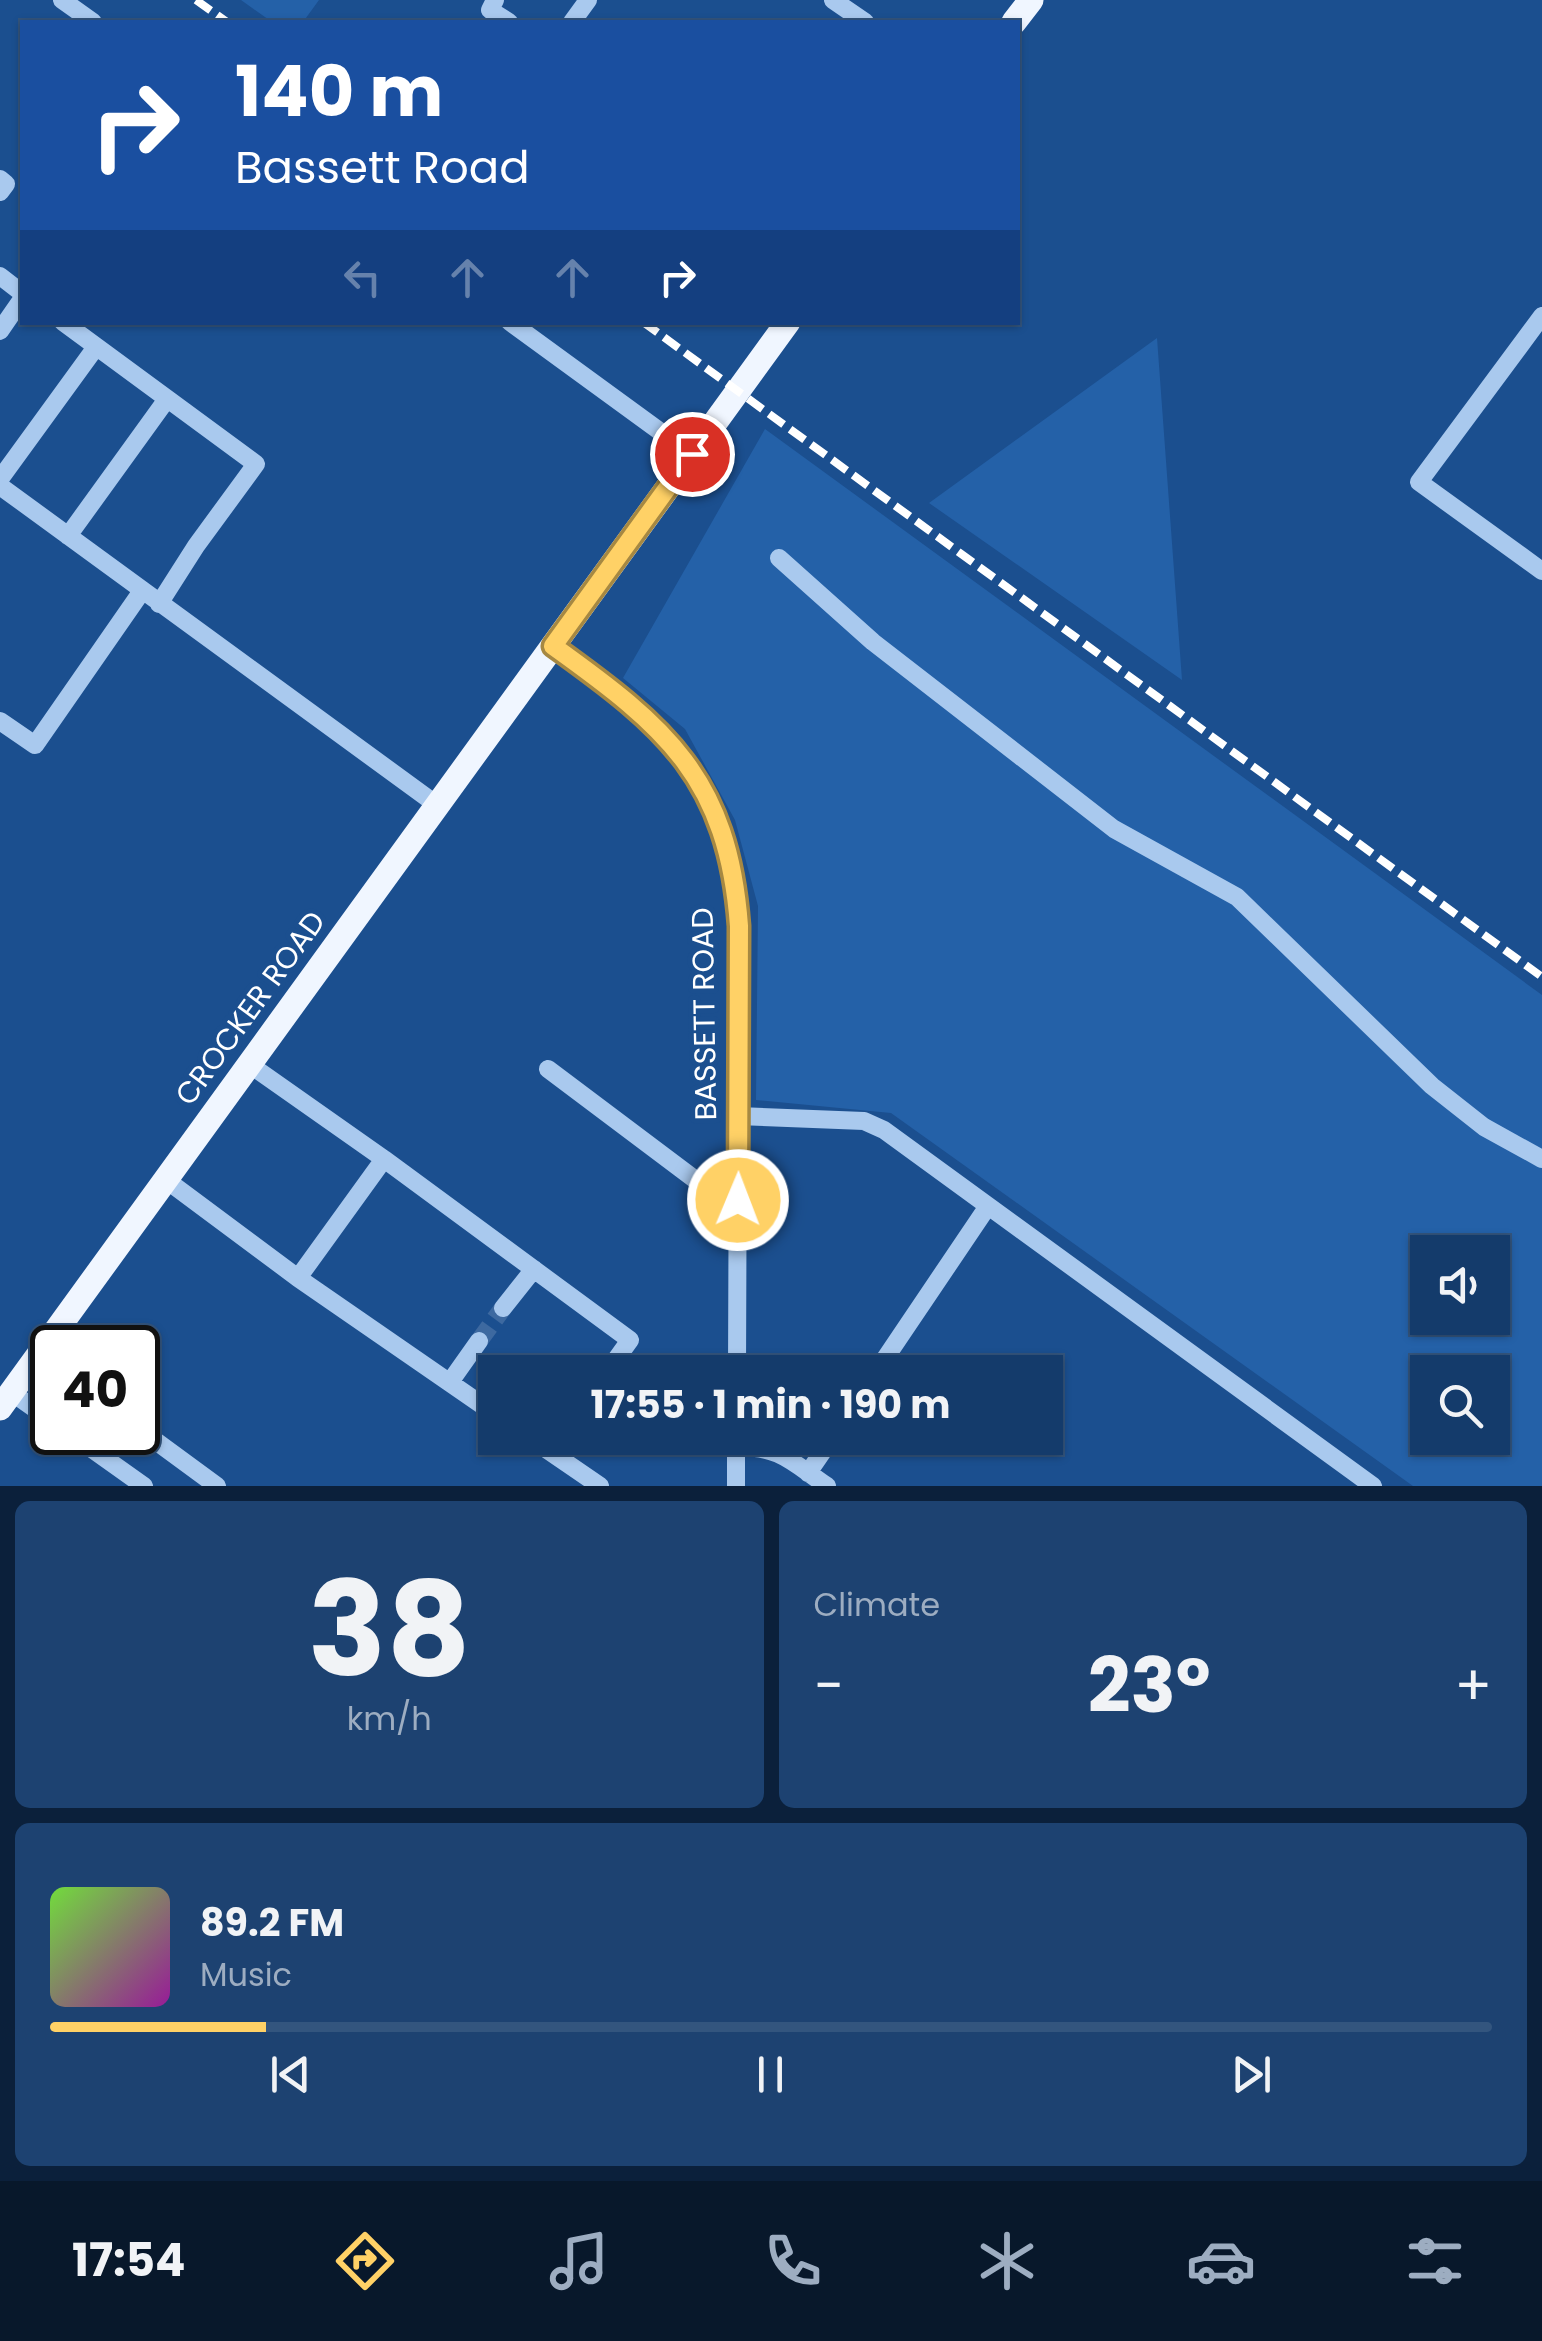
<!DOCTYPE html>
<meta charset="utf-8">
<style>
:root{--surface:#143b6b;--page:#1d4271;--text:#f1f3f6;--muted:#9dadc1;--line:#33557e;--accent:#ffd166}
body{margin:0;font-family:Poppins,sans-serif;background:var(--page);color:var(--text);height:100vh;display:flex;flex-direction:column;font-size:38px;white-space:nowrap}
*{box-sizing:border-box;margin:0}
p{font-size:32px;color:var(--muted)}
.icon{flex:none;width:55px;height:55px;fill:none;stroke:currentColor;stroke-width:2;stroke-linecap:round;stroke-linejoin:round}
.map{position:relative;height:1486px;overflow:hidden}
.sheet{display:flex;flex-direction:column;gap:15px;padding:15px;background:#0b203b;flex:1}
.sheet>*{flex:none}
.top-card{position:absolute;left:20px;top:20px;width:1000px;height:305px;border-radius:0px;box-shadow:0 2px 8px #0004,0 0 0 2px var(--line);background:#1a4fa0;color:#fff;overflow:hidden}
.buttons{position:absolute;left:1410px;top:1235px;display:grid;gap:20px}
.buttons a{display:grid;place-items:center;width:100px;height:100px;border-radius:0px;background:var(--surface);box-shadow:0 2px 8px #0004,0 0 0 2px var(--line);font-size:50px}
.speed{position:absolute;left:30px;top:1325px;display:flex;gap:20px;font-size:50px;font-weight:700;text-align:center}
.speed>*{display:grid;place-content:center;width:130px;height:130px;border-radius:50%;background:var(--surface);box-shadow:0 2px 8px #0004,0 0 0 2px var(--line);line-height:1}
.speed .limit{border:5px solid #111;border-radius:15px;background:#fff;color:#111}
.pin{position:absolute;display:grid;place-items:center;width:85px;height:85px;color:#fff;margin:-42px;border:5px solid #fff;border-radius:50%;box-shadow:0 2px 10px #0007}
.me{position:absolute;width:110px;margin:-55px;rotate:1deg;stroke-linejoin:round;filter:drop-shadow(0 0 8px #0008)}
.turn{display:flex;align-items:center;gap:35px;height:210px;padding:0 50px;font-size:45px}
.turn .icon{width:130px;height:130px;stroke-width:2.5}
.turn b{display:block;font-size:70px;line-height:85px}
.lanes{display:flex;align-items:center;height:95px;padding:0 50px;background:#0003;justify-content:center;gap:50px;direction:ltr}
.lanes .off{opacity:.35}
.big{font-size:75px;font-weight:700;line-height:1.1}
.sheet .tile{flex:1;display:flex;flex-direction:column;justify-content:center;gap:15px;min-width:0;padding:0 35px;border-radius:15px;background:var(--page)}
.sheet .dial{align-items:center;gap:0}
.dial b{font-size:130px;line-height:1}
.song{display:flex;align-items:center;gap:30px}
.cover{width:120px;height:120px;border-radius:15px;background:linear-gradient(135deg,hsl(100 70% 55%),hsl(300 70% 35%))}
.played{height:10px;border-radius:5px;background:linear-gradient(90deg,var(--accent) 15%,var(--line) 15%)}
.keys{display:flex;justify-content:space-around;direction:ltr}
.heat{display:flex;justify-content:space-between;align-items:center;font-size:55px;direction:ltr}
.sheet .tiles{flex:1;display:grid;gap:15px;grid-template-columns:1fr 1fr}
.tile:last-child{grid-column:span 2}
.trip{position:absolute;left:478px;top:1355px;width:585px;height:100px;border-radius:0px;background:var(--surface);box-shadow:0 2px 8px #0004,0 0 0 2px var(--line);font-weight:700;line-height:100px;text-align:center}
.menu{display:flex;height:160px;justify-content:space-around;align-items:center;background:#08182b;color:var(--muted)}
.menu .icon{width:70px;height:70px}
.menu .active{color:var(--accent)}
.menu b{font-size:45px;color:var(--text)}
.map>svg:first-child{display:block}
</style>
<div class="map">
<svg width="1542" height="1486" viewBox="0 0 1542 1486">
<rect width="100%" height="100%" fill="#1b4f8f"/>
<!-- green -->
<path fill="#2461a8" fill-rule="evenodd" d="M 241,0 L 319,0 L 303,22 L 272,22 Z
M 1157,338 L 1182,680 L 929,503 Z
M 765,429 L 1542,995 L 1542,1486 L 1413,1486 L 891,1113 L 756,1100 L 758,906 L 735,820 L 685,729 L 623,678 ZM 1428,1252 L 1492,1252 L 1492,1318 L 1428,1318 ZM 1428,1372 L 1492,1372 L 1492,1438 L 1428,1438 Z"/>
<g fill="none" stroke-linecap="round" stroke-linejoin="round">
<!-- minor-tunnel -->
<path stroke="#3d69a0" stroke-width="18" stroke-dasharray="18 9" stroke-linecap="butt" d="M 479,1341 L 503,1308"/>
<!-- minor -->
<path stroke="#a9c9ee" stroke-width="18" d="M 62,0 L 93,22
M 495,0 L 490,10 L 509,22
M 833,0 L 865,22
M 572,22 L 588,0
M 0,179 L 6,184 L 0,192
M 0,276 L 22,293
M 1542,316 L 1419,482 L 1542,571
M 63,322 L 256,464 L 196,546 L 159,604
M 510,322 L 691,454
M 0,331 L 22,299
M 0,479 L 96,347
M 0,486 L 437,805
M 68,536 L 167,399
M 779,558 L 873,642 L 1114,829 L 1237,897 L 1432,1086 L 1484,1127 L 1542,1159
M 553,646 C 604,683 658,717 692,773 C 754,871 739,988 738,1099 C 738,1190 737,1281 737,1372
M 0,721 L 35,745 L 142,591
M 249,1064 L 384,1159 L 298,1278
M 548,1069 L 701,1184 L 738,1199
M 738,1116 L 864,1121 L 884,1130 L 1373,1486
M 384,1159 L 630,1340 L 607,1372
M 165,1179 L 298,1278 L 495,1414
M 503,1308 L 534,1269
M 876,1372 L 988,1206
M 450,1382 L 479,1341
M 11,1392 L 52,1421
M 138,1428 L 217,1486
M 68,1432 L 144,1486
M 530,1438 L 600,1486
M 736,1447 C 780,1446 792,1462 827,1486
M 808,1473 L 832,1438
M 736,1486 L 736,1438"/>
<!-- major -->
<path stroke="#f0f6ff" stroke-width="25" d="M 1014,22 L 1031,0
M 0,1408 L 788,322"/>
<!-- rail -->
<path stroke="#fff" stroke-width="8" stroke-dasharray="18 8" stroke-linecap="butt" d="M 196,0 L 227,22
M 643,322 L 1542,977"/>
</g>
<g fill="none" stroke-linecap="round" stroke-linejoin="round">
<defs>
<path id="route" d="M 692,454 L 553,646 C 666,727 728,778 739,926 L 738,1200"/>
</defs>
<!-- route casing -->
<use href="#route" stroke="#a68842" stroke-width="25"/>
<!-- route -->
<use href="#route" stroke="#ffd166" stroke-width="18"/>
</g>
<g text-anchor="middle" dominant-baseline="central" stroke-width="10" stroke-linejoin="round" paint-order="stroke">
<!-- street labels -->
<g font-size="30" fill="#fff" stroke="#1b4f8f">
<text transform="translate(250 1008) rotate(-54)">CROCKER ROAD</text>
<text transform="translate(704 1014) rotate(-91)">BASSETT ROAD</text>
</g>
</g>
</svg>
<div class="buttons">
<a><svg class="icon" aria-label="sound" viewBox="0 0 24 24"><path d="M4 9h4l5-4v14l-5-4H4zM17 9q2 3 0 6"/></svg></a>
<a><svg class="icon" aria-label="search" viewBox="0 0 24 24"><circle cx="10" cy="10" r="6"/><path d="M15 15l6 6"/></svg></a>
</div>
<div class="speed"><div class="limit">40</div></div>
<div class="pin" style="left:692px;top:454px;background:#d93025"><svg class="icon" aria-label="arrive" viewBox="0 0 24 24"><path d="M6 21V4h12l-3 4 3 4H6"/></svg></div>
<svg class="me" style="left:738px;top:1200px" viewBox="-20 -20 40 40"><circle r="17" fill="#ffd166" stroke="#fff" stroke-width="3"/><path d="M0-11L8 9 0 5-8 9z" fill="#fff"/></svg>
<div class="trip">17:55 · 1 min · 190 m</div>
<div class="top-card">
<div class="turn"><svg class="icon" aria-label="right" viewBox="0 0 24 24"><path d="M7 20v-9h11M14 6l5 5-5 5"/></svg><div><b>140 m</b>Bassett Road</div></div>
<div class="lanes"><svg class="icon off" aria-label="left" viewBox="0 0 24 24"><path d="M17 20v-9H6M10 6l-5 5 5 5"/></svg><svg class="icon off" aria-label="ahead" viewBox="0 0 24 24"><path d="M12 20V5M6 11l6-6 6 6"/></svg><svg class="icon off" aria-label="ahead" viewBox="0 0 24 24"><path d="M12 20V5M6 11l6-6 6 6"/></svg><svg class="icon" aria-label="right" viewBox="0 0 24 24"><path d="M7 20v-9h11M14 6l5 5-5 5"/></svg></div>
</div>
</div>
<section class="sheet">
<div class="tiles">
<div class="tile dial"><b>38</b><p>km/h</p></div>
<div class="tile"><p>Climate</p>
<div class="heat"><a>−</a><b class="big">23°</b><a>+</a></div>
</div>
<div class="tile">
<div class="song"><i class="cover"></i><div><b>89.2 FM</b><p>Music</p></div></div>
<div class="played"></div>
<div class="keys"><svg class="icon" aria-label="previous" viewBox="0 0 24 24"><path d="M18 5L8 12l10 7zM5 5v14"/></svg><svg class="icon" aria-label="pause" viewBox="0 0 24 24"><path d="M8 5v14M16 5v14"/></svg><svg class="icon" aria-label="next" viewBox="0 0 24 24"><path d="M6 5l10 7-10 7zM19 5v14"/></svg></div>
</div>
</div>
</section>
<nav class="menu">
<b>17:54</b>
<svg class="icon active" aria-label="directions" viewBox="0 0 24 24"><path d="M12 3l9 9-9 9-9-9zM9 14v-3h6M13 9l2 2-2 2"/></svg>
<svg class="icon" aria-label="music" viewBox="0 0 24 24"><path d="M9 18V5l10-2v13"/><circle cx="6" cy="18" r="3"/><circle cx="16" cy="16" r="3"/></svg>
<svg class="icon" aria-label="phone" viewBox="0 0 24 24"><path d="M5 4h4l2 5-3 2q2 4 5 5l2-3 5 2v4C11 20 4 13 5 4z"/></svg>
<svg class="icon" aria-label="climate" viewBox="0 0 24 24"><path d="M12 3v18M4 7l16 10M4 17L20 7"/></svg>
<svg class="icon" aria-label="car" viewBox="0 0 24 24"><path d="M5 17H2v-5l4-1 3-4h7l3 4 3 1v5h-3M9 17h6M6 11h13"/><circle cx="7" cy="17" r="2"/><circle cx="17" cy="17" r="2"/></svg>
<svg class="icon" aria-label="filters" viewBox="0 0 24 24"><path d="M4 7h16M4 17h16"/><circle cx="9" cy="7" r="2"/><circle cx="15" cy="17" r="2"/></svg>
</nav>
